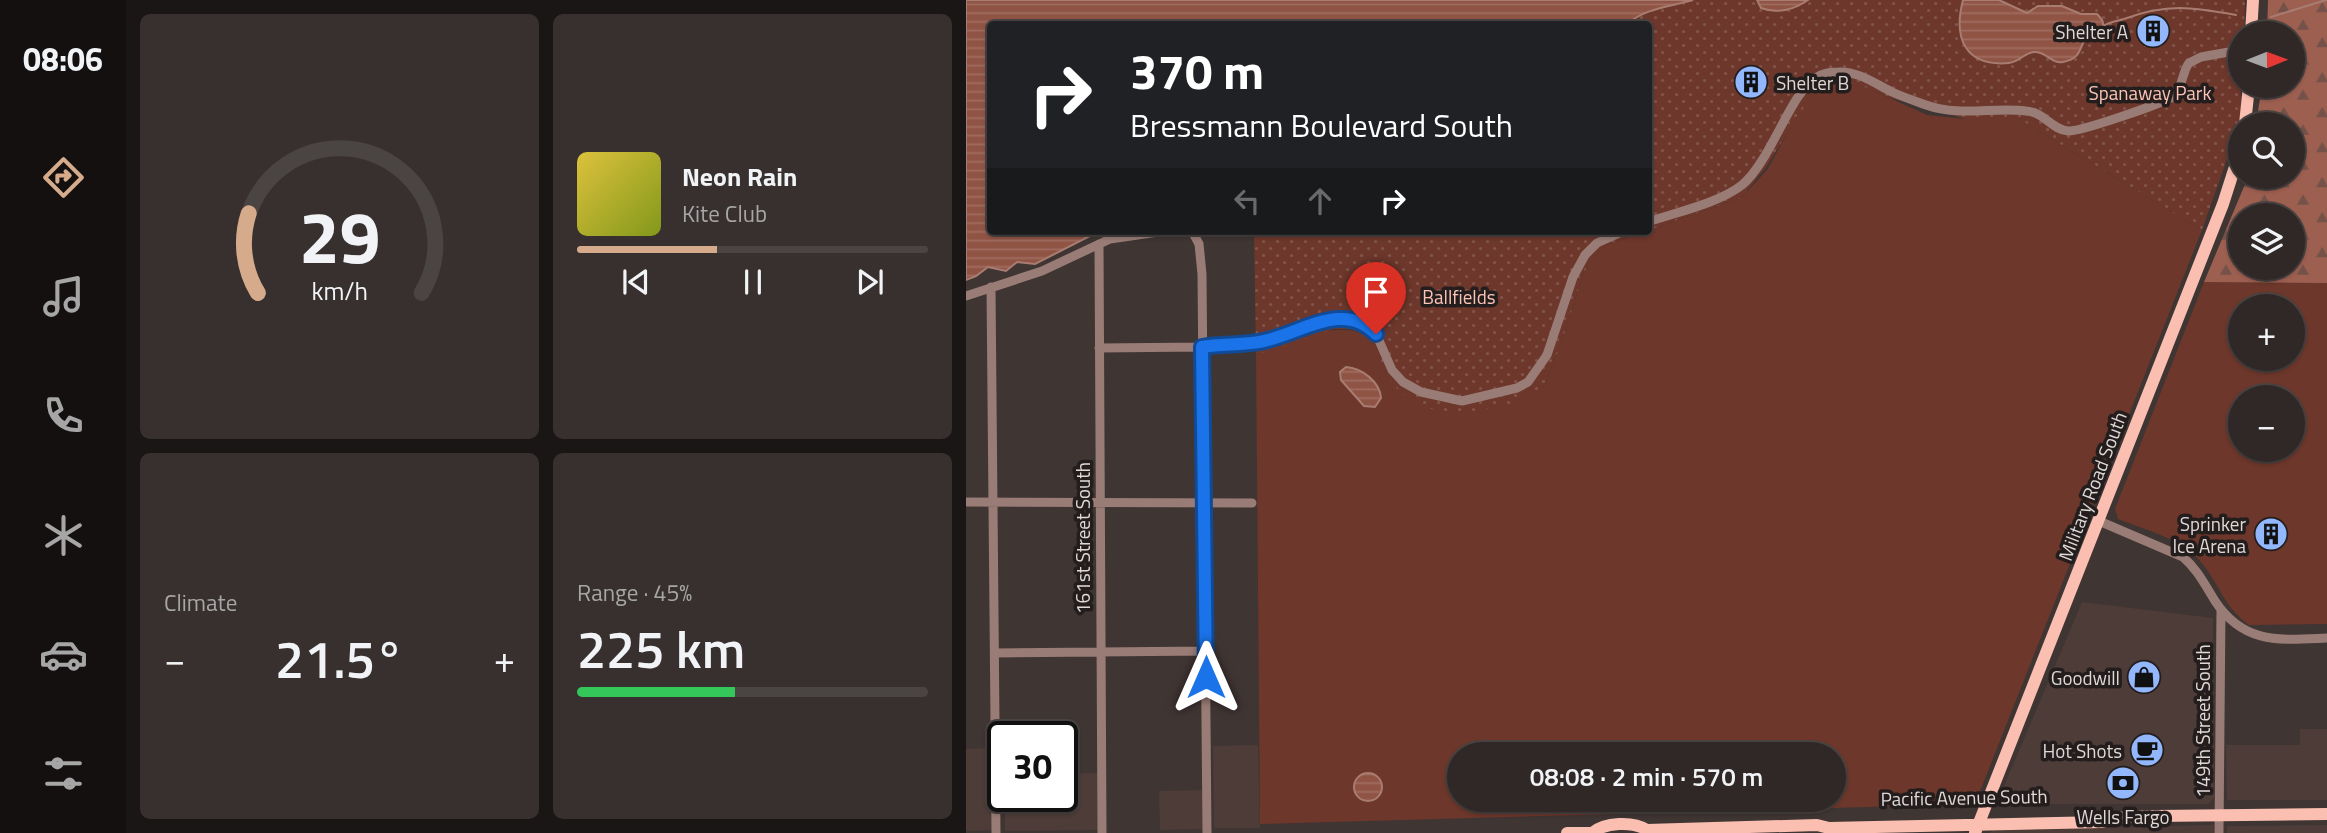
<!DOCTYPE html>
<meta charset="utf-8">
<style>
:root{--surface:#2f2826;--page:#37302e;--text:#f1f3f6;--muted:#a7a6a7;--line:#4a4443;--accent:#d6ab8b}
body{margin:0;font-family:"Titillium Web",sans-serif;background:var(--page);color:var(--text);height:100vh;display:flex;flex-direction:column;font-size:26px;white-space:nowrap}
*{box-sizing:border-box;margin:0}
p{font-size:23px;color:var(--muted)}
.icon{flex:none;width:38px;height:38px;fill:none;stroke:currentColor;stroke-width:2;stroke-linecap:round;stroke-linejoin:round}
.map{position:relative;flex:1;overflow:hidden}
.side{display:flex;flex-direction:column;gap:14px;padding:14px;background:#1a1615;width:840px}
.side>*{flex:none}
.top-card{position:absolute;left:21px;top:21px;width:665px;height:214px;border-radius:7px;box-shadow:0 2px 5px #0004,0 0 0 2px var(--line);background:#202124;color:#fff;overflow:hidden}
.needle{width:46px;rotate:89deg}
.tools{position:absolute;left:1262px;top:21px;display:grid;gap:14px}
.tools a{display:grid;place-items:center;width:77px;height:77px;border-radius:50%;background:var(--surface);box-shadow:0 2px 5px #0004,0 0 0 2px var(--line);font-size:35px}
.speed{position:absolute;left:21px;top:721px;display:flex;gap:14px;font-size:35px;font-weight:700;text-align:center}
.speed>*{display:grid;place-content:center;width:91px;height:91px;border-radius:50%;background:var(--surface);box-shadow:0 2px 5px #0004,0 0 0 2px var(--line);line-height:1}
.speed .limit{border:4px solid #111;border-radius:10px;background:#fff;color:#111}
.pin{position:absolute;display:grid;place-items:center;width:60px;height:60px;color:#fff;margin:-72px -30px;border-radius:50% 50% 50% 0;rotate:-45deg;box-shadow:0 0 7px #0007}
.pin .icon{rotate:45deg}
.me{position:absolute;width:77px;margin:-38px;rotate:0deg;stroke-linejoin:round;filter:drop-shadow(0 0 5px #0008)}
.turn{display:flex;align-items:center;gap:24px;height:147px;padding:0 28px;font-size:32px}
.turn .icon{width:91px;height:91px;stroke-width:2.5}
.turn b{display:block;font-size:49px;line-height:60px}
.lanes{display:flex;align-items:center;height:66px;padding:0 28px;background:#0003;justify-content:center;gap:35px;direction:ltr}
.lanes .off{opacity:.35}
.big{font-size:52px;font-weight:600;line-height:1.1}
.side .tile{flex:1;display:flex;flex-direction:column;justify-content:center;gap:10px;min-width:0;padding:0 24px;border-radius:10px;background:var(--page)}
.side .dial{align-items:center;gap:0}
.dial svg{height:182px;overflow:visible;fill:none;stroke:var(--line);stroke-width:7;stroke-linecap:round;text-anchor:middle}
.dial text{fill:var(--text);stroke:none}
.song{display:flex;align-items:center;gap:21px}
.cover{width:84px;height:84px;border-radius:10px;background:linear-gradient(135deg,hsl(50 70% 55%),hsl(70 70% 35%))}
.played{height:7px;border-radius:4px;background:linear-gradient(90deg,var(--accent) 40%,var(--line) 40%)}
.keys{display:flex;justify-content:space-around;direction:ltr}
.heat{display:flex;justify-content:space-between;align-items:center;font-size:38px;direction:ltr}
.charge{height:10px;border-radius:5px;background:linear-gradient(90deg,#34c759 45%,var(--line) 0)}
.side .tiles{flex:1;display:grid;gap:14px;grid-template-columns:repeat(2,1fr)}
.trip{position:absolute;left:481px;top:742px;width:399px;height:70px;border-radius:35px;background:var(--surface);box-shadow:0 2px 5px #0004,0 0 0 2px var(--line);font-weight:600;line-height:70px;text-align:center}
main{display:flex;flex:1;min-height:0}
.dock{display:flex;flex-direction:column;width:126px;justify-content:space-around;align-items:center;background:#13100f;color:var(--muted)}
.dock .icon{width:49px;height:49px}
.dock .active{color:var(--accent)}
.dock b{font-size:32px;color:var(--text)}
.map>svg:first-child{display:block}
</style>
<main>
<nav class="dock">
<b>08:06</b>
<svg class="icon active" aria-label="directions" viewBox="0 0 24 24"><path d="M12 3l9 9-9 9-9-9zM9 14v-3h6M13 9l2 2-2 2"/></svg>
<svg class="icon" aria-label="music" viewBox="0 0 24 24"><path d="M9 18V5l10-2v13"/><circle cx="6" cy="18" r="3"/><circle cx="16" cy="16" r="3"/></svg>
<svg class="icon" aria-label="phone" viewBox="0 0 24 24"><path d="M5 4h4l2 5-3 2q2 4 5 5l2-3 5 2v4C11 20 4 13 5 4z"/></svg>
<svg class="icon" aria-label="climate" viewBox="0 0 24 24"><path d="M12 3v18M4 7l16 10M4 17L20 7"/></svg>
<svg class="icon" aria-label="car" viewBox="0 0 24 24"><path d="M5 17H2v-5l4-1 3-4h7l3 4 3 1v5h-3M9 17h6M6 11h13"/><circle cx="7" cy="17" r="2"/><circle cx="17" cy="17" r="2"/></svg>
<svg class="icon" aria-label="filters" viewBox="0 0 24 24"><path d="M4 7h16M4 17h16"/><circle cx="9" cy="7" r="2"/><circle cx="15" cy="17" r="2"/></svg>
</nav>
<section class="side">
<div class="tiles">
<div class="tile dial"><svg viewBox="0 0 100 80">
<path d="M14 69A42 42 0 1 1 86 69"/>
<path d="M14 69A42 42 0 0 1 10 34" stroke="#d6ab8b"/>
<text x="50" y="56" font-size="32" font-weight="700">29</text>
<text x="50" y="72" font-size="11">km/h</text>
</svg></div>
<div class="tile">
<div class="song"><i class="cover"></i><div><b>Neon Rain</b><p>Kite Club</p></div></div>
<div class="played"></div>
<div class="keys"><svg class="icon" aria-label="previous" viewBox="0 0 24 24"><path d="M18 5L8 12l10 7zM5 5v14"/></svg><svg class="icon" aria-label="pause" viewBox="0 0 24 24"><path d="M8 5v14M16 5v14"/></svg><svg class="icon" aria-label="next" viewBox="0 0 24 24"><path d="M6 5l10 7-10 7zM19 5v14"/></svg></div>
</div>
<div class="tile"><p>Climate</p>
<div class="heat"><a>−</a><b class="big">21.5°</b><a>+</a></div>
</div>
<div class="tile"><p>Range · 45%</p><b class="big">225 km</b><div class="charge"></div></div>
</div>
</section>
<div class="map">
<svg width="1361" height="833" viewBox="0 0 1361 833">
<defs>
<pattern id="forest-firs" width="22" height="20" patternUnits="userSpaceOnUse" patternTransform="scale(1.75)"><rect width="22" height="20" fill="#9d5f50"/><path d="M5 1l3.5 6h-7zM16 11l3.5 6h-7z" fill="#745249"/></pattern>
<pattern id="park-dots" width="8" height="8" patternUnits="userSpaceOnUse" patternTransform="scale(1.75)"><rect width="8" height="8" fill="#6d372b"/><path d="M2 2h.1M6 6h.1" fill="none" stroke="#815349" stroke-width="1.8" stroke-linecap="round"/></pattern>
<pattern id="water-rules" width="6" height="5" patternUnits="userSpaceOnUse" patternTransform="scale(1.75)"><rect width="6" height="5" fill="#905445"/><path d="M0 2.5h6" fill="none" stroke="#9f6c5f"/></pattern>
</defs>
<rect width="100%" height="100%" fill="#3f3533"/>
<!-- built -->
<path fill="#4d3c38" d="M 1116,602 L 1247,618 L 1248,798 L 1242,804 L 1039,804 L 1035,793 Z
M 1334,729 L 1361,729 L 1361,800 L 1261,800 L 1260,745 L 1334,745 Z
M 292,745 L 294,828 L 248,828 L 247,746 Z
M 26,748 L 27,830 L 0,831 L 0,749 Z
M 133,773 L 133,830 L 39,831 L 39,796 L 96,796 L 96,774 Z
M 238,790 L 239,829 L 194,830 L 193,791 Z
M 1247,825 L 1248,833 L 1023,833 L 1027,830 Z
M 1361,825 L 1361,833 L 1261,833 L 1261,826 Z"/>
<!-- green -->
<path fill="#6d372b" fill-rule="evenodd" d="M 882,79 L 961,115 L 1000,119 L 1053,119 L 1236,230 L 1009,804 L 294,824 L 290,355 C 321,344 385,311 408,344 C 414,353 416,366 420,375 L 577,387 L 594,347 L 618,272 L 626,259 L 640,245 L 775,198 L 801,170 L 843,95 C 855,81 865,80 882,79 ZM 494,754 L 868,754 L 868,800 L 494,800 Z
M 1238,282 L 1361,283 L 1361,624 L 1283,625 C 1256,605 1254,584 1234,561 C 1215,538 1179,530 1152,519 L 1149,509 ZM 1274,306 L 1326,306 L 1326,359 L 1274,359 ZM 1274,397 L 1326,397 L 1326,450 L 1274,450 Z"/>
<!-- forest -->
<path fill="url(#forest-firs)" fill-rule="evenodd" d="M 1302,0 L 1361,0 L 1361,283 L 1238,282 L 1282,177 L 1326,177 L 1326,124 L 1290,124 L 1296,86 L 1326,86 L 1326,33 L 1301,33 ZM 1274,215 L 1326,215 L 1326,268 L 1274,268 Z"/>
<!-- park -->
<path fill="url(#park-dots)" d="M 727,0 L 791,0 L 790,2 L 836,4 L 842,0 L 1279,0 L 1278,33 L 1274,33 L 1275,113 L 1266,145 L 1236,230 L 1053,119 L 1000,119 L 925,98 L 882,80 L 853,84 L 800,167 L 775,198 L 683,230 L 682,24 L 661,24 C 680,8 703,7 727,0 Z
M 288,231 L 678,231 L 640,245 L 626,259 L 618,272 L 594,347 L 577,387 L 541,405 L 490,414 L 456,407 L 433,391 L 420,375 L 409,345 L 397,333 L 383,329 L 368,329 L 290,355 Z"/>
<!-- water -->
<path fill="url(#water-rules)" stroke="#a87c71" stroke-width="2" d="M 0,0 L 727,0 C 703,7 680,8 661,24 L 24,24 L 24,231 L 128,231 L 124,236 L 69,264 L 51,262 L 40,271 L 22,267 L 10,276 L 0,280 Z
M 791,0 L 842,0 C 828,10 811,14 795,8 Z
M 997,0 L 1033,0 L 1061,13 L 1072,6 L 1096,6 L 1115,14 L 1131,14 C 1135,18 1139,22 1136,28 C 1133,33 1126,33 1122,36 C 1112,45 1118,58 1097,62 C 1085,64 1080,51 1068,52 C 1058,53 1053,62 1043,63 C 999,67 987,38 997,0 Z
M 380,367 C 396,368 414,382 415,398 L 409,407 L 398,406 L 375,380 L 374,372 Z
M388 787a14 14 0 1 1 28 0a14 14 0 1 1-28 0Z"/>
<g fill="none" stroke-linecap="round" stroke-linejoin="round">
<!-- stream -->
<path stroke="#a87c71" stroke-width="2" d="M 1305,17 L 1360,0
M 1137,26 C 1143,22 1151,21 1158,19 C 1201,3 1226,7 1270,15"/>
<!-- minor -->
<path stroke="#997c75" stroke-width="9" d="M 682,222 C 711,212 753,203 776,185 C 805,161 825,91 851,77 C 857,73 865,72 872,72 C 892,71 908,83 926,92 C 937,97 949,101 960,105 C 994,117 1026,107 1060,111 C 1078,112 1086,130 1102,131 C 1113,132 1199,103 1207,96 C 1217,88 1216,72 1223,63 L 1235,57 L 1274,50
M 226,231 L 233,244 L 236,274 L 241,833
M 133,244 L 136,833
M 25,287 L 30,833
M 0,296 L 76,271 L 144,239 L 199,231
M 133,348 L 236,347 L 291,342 L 363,320 L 387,319 L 404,327 L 411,336 L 426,370 L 437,382 L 455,392 L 496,401 L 551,388 L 562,382 L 581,355 L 607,277 L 619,255 L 631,243 L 658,231
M 0,502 L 286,503
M 1133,521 L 1217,557 C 1231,569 1239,585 1249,601 C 1278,645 1314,640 1361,638
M 29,653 L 240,651
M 1253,833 L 1255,610"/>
<!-- major -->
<path stroke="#fbbfb1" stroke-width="12" d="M 1285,33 L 1287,0
M 1279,124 L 1283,86
M 601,833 L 627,833
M 626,833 C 639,822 667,821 681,830 L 851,825 L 863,828 L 1137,822 L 1146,818 L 1190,816 L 1361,814
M 1009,833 L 1257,204 L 1274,151"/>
</g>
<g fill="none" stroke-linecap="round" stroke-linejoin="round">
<defs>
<path id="route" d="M 240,677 L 236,347 C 258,343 281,346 302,340 C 338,331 379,301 410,334"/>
</defs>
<!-- route casing -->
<use href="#route" stroke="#114b97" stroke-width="18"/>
<!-- route -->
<use href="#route" stroke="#1a73e8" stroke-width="12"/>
</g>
<!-- icons -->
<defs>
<symbol id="building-disc" viewBox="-11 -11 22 22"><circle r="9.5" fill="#92b7fd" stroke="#231e1d"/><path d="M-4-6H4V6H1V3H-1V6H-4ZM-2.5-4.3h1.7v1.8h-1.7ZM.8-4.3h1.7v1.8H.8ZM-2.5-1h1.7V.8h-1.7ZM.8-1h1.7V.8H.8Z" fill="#111"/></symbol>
<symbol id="shop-disc" viewBox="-11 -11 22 22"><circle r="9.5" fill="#92b7fd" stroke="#231e1d"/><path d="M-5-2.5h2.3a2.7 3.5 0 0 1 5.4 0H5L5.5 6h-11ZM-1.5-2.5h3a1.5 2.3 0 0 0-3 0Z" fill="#111"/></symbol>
<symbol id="cafe-disc" viewBox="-11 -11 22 22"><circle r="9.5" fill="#92b7fd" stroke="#231e1d"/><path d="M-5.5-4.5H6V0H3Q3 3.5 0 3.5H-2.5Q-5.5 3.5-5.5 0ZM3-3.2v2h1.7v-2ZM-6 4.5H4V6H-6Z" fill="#111"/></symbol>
<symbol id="bank-disc" viewBox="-11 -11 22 22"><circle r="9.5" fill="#92b7fd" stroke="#231e1d"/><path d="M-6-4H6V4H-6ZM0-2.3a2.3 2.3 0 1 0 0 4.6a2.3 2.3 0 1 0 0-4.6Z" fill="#111"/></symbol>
</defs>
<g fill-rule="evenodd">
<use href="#building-disc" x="1168" y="12" width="38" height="38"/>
<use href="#building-disc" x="766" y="63" width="38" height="38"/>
<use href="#building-disc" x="1286" y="515" width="38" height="38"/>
<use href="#shop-disc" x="1159" y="658" width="38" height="38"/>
<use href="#cafe-disc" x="1162" y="731" width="38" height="38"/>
<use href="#bank-disc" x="1138" y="764" width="38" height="38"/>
</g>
<g text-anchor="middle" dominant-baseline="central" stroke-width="7" stroke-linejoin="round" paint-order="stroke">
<!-- poi labels -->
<g font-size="19" fill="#dfd8d7" stroke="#231e1d" text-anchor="end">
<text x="1162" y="31">Shelter A</text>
<text x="810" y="82" text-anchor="start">Shelter B</text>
<text x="1280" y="523">Sprinker<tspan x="1280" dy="22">Ice Arena</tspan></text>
<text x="1154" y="677">Goodwill</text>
<text x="1156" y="750">Hot Shots</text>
<text x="1157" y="816" text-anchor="middle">Wells Fargo</text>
</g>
<!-- park labels -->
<g font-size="19" fill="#fcc3b5" stroke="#231e1d">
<text x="1184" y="92">Spanaway Park</text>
<text x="493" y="296">Ballfields</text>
</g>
<!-- street labels -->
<g font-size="19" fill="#dfd8d7" stroke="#231e1d">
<text transform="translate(1126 486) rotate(-69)">Military Road South</text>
<text transform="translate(116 538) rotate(-90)">161st Street South</text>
<text transform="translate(1236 721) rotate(-90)">149th Street South</text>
<text transform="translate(998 797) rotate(-1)">Pacific Avenue South</text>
</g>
</g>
</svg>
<div class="tools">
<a><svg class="needle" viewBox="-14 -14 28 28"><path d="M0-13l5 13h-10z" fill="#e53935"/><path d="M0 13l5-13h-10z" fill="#a7a6a7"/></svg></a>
<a><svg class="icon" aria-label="search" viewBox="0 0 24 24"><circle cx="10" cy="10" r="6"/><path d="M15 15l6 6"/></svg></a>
<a><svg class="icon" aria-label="layers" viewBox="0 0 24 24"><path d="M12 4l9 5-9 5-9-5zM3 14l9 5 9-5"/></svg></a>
<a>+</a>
<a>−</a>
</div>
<div class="speed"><div class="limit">30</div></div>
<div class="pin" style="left:410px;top:334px;background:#d93025"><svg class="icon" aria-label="arrive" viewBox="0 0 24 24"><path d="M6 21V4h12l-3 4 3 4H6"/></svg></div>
<svg class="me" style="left:240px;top:677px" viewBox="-20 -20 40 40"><path d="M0-17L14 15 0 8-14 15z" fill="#1a73e8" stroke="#fff" stroke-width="4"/></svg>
<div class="trip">08:08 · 2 min · 570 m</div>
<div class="top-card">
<div class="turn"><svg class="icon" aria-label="right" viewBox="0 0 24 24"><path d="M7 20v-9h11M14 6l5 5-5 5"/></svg><div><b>370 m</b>Bressmann Boulevard South</div></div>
<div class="lanes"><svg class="icon off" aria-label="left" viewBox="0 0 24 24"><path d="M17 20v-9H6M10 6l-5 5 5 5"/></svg><svg class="icon off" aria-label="ahead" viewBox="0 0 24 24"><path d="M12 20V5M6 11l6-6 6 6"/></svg><svg class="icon" aria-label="right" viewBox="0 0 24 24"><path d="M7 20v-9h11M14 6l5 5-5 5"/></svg></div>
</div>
</div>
</main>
